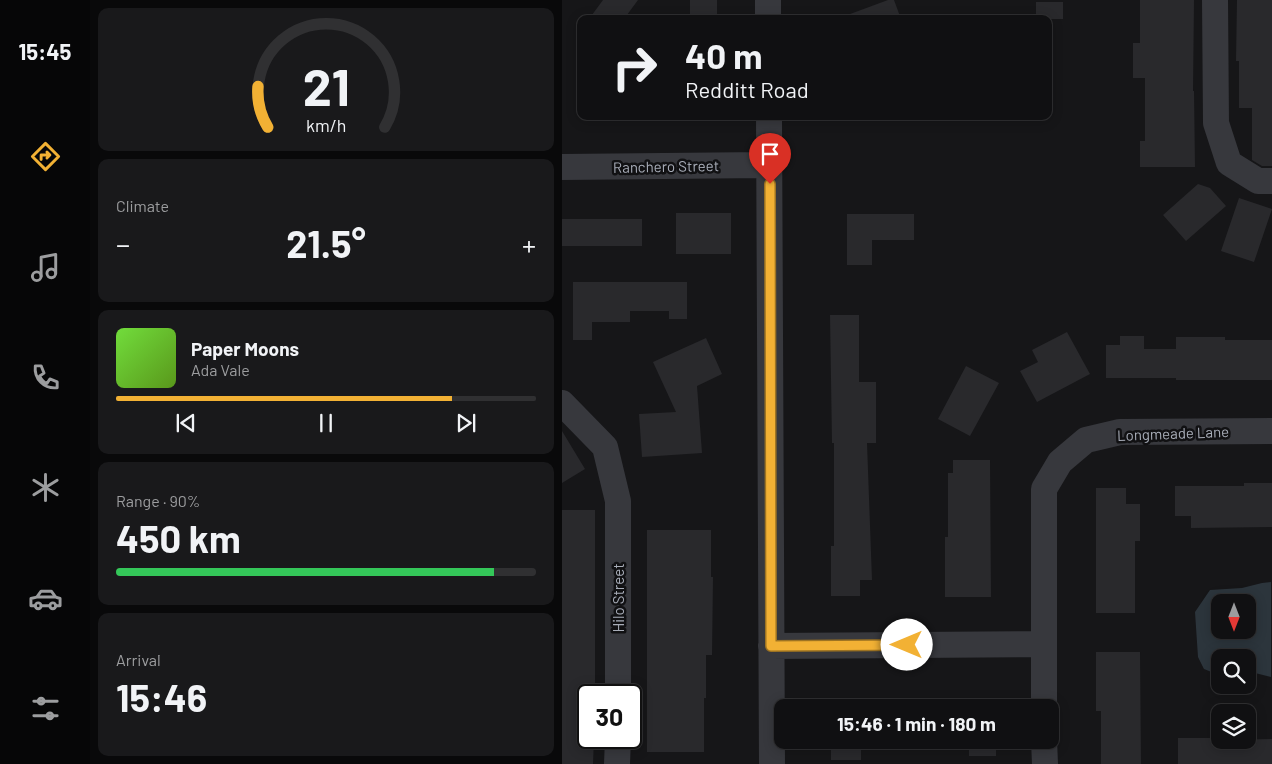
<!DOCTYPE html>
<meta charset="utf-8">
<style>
:root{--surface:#101012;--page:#19191b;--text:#f1f3f6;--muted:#9c9d9f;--line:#303032;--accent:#f2b134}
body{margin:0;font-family:Barlow,sans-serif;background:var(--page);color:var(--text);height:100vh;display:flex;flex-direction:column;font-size:19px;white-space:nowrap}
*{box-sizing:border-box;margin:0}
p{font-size:16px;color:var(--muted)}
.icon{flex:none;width:28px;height:28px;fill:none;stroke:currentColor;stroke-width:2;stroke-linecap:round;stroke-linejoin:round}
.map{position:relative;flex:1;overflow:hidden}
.panel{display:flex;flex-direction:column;gap:8px;padding:8px;background:#09090a;width:472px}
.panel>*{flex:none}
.banner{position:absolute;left:15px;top:15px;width:475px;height:105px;border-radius:10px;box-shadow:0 2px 12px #0003,0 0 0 1px var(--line);background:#101012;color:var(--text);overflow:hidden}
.needle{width:32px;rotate:180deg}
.controls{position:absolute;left:649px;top:594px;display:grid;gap:10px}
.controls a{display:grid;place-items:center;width:45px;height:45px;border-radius:10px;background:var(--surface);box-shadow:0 2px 12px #0003,0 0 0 1px var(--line);font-size:25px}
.speed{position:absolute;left:15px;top:684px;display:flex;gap:10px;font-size:25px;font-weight:700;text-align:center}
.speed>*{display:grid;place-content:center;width:65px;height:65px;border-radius:50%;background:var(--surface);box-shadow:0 2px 12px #0003,0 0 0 1px var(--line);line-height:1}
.speed .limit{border:2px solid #111;border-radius:8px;background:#fff;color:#111}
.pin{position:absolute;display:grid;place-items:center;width:42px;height:42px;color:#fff;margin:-51px -21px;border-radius:50% 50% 50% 0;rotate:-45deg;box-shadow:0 0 5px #0007}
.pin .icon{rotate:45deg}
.me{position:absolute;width:55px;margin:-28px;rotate:270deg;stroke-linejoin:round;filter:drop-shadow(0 0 4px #0008)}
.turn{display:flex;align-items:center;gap:18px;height:105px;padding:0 25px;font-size:22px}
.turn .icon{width:65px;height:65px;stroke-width:2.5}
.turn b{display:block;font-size:35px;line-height:42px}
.big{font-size:38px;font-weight:700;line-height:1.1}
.panel .tile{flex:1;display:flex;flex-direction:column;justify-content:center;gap:8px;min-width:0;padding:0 18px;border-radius:10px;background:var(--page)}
.panel .dial{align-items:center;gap:0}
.dial svg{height:130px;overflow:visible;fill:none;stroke:var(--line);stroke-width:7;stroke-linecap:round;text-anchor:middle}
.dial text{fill:var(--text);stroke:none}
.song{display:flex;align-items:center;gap:15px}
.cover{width:60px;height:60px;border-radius:8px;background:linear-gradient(135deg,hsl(100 70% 55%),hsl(90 70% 35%))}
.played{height:5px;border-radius:2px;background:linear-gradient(90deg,var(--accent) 80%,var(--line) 80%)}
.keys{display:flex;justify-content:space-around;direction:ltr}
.heat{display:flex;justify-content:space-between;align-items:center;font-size:28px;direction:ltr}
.charge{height:8px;border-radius:4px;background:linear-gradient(90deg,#34c759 90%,var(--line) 0)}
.trip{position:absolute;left:212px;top:699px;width:285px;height:50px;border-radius:10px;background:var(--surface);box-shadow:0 2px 12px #0003,0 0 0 1px var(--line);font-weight:700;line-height:50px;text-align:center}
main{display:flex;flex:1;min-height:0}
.tabs{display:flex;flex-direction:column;width:90px;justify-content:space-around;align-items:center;background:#060607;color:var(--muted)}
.tabs .icon{width:35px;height:35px}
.tabs .selected{color:var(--accent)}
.tabs b{font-size:22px;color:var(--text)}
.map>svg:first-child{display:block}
</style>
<main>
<nav class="tabs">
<b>15:45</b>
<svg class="icon selected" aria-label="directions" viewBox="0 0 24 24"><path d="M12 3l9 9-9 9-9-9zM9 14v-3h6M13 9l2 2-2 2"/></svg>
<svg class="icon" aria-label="music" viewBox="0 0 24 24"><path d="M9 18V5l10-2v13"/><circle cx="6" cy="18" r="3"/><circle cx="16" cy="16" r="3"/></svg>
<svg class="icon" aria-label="phone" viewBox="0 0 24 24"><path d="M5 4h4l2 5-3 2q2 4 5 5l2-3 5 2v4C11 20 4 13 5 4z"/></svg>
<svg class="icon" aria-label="climate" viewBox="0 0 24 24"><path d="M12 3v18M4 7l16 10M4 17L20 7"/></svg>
<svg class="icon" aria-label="car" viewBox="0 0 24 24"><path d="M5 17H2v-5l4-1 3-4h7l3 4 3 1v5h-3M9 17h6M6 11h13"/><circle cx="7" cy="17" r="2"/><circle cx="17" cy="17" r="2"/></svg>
<svg class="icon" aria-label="filters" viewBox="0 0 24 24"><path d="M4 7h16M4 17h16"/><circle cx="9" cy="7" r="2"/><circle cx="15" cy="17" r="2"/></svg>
</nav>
<section class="panel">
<div class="tile dial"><svg viewBox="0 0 100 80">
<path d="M14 69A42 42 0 1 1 86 69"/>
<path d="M14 69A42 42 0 0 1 8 44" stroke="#f2b134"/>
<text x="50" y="56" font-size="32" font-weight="700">21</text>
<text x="50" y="72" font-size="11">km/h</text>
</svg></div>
<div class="tile"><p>Climate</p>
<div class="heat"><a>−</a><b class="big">21.5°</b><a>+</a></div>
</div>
<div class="tile">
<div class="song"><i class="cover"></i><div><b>Paper Moons</b><p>Ada Vale</p></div></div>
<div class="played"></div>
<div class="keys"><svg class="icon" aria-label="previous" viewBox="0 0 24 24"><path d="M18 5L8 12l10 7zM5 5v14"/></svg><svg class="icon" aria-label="pause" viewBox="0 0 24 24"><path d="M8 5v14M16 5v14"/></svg><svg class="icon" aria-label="next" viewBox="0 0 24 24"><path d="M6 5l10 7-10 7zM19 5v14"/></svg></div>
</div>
<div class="tile"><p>Range · 90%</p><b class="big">450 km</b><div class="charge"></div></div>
<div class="tile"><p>Arrival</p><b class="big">15:46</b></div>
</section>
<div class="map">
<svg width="710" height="764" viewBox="0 0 710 764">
<rect width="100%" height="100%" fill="#161618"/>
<!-- water -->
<path fill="#2c353c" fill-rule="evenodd" d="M 709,582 L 709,677 L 685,671 L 685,658 L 658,658 L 657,675 L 642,669 L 636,657 L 633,612 L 648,590 L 680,588 L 700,583 ZM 658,602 L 685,602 L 685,630 L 658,630 Z"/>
<!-- building -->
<path fill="#29292c" d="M 41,0 L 76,0 L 62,19 L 27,19 Z
M 128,0 L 155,0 L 155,19 L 128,19 Z
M 326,0 L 332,0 L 339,19 L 280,19 L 280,17 Z
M 578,0 L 632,0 L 631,91 L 632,91 L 633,167 L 578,167 L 578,141 L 583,141 L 583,78 L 571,78 L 571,43 L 578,43 Z
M 675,0 L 710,0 L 710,166 L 700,166 L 690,160 L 690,108 L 677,108 L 677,61 L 674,61 Z
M 474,2 L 501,2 L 501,19 L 474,19 Z
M 636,184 L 648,188 L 664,206 L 624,241 L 601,215 Z
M 677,198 L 710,209 L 692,262 L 659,251 Z
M 114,213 L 169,213 L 169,254 L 114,254 Z
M 285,214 L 352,214 L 352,240 L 310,240 L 310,265 L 285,265 Z
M 0,219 L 80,219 L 80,246 L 0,246 Z
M 11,282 L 125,282 L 125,319 L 107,319 L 107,311 L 68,311 L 68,322 L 30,322 L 30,340 L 11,340 Z
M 268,315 L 297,315 L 297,382 L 314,382 L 314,443 L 305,443 L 310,580 L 298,580 L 298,596 L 269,596 L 269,546 L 272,546 L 272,443 L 270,443 Z
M 505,332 L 528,374 L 475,402 L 458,371 L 476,362 L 470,350 Z
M 558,336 L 582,336 L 582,349 L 614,349 L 614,337 L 663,337 L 663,340 L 710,340 L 710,380 L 614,380 L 614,378 L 544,378 L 544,345 L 558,345 Z
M 144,338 L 160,374 L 135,386 L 140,453 L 80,457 L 77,414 L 114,412 L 91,362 Z
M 404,366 L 437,383 L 408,436 L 376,419 Z
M 0,431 L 23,469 L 0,483 Z
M 391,460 L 428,460 L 429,597 L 383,597 L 383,537 L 386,537 L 386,473 L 391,473 Z
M 682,483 L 710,483 L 710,527 L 629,528 L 629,516 L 613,516 L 613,486 L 682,486 Z
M 534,488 L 564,488 L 564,504 L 578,504 L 578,541 L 573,541 L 573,613 L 534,613 Z
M 0,510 L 33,510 L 33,683 L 26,683 L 26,738 L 32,738 L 31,764 L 0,764 Z
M 85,530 L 149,530 L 149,577 L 151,577 L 150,655 L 144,655 L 144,698 L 142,698 L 142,752 L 85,752 Z
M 534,652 L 578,652 L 579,764 L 539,764 L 539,711 L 534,711 Z
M 616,738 L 658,738 L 658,740 L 710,739 L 710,764 L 616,764 Z
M 269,740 L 299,740 L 299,760 L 269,760 Z
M 407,740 L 434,740 L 434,756 L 407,756 Z"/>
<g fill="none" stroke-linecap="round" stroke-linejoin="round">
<!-- minor -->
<path stroke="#37383d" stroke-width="26" d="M 206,0 L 206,19
M 653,0 L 654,123 L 667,163 L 696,181 L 710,181
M 207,116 L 210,764
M 0,167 L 208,165
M 0,403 L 43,447 L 56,501 L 56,695
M 209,646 L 482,644
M 482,708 L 482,489 L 498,462 L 524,440 L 558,432 L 710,431
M 482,740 L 483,764
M 55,764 L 56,738"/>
</g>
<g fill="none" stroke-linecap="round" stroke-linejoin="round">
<defs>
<path id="route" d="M 208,184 L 209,646 L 345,645"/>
</defs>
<!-- route casing -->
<use href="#route" stroke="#9d7322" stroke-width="12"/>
<!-- route -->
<use href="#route" stroke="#f2b134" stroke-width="9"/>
</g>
<g text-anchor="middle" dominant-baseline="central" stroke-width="5" stroke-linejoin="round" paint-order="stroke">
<!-- street labels -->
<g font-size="15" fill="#a8adb8" stroke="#111113">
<text transform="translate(104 166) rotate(-1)">Ranchero Street</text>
<text transform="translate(611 433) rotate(-2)">Longmeade Lane</text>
<text transform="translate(56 598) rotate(-90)">Hilo Street</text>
</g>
</g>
</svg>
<div class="controls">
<a><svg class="needle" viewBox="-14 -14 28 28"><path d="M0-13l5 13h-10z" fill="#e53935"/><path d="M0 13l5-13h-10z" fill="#9c9d9f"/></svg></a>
<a><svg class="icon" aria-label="search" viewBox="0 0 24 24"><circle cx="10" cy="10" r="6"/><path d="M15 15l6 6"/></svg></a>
<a><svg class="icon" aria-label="layers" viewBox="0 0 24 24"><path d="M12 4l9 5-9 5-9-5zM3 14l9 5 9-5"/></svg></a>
</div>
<div class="speed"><div class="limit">30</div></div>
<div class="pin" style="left:208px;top:184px;background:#d93025"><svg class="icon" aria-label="arrive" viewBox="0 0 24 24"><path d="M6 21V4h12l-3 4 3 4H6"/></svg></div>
<svg class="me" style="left:345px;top:645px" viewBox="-20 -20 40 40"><circle r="19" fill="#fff"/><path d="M0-13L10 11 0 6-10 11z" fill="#f2b134"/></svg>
<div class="trip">15:46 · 1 min · 180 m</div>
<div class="banner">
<div class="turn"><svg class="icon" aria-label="right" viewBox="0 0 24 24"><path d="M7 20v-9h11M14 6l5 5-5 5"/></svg><div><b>40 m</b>Redditt Road</div></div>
</div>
</div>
</main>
